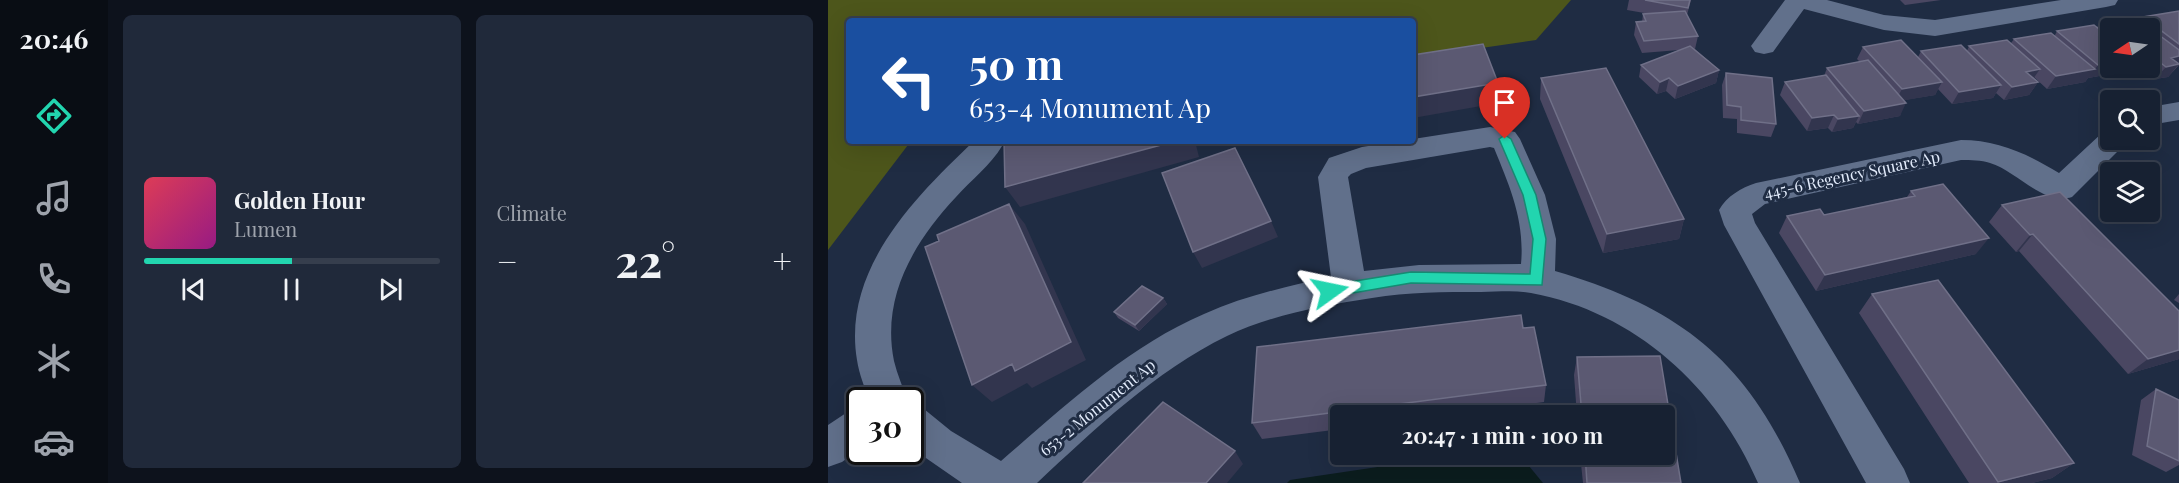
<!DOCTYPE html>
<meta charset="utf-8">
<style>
:root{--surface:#172132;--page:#20293a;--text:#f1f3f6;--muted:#9ea3ac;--line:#363e4d;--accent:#22d5af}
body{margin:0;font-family:"Playfair Display",serif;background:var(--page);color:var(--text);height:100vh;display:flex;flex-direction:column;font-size:22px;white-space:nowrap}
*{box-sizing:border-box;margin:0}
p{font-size:20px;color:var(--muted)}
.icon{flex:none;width:33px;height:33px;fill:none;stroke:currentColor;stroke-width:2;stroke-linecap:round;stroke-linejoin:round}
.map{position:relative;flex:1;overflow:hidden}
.panel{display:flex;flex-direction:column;gap:15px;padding:15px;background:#0d121c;width:720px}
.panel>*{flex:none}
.banner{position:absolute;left:18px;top:18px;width:570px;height:126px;border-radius:6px;box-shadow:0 6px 24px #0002,0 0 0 2px var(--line);background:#1a4fa0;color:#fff;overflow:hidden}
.needle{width:39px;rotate:257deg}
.buttons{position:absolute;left:1272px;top:18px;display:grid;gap:12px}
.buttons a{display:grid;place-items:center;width:60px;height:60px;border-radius:6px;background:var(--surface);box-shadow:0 6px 24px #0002,0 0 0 2px var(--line);font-size:30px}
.speed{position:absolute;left:18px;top:387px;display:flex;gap:12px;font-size:30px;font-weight:700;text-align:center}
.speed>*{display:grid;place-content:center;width:78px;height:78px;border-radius:50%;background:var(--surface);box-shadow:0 6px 24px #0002,0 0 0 2px var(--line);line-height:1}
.speed .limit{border:3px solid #111;border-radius:9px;background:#fff;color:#111}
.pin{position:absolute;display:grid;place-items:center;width:51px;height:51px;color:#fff;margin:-62px -26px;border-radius:50% 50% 50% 0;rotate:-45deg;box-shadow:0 0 6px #0007}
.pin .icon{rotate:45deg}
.me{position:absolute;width:66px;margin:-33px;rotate:78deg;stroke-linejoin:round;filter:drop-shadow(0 0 4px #0008)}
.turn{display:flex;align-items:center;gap:21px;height:126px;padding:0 24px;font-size:27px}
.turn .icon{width:78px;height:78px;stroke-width:2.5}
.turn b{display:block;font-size:42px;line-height:51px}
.big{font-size:45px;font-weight:700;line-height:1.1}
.panel .card{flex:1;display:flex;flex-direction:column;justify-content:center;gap:9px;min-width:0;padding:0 21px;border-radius:9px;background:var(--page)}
.song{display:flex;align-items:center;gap:18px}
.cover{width:72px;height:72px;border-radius:9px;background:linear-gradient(135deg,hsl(350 70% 55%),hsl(310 70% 35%))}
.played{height:6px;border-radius:3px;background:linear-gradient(90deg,var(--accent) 50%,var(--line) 50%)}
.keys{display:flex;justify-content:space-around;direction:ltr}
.heat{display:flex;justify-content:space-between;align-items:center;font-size:33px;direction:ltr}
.panel .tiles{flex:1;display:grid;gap:15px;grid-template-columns:repeat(2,1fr)}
.trip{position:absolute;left:502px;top:405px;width:345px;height:60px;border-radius:6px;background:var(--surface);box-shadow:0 6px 24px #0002,0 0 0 2px var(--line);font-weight:700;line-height:60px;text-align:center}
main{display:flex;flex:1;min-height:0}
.tab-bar{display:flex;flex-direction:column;width:108px;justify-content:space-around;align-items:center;background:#090d14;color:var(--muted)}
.tab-bar .icon{width:42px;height:42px}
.tab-bar .selected{color:var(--accent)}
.tab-bar b{font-size:27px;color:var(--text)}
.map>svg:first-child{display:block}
</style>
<main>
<nav class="tab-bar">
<b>20:46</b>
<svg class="icon selected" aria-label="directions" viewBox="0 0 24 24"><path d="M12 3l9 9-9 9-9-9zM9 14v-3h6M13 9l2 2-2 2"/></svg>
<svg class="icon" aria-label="music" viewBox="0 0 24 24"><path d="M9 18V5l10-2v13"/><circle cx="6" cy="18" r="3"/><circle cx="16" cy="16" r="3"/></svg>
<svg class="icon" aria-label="phone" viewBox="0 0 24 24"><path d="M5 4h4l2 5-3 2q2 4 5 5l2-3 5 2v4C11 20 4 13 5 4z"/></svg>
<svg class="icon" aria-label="climate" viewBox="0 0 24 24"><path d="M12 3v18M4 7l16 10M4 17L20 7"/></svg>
<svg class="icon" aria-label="car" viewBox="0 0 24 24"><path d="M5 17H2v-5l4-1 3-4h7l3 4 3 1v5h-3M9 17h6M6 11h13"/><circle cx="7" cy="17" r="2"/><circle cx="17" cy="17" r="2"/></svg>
</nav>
<section class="panel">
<div class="tiles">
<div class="card">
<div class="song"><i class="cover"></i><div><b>Golden Hour</b><p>Lumen</p></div></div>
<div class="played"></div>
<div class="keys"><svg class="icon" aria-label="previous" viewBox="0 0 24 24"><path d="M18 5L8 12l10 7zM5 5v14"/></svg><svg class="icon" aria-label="pause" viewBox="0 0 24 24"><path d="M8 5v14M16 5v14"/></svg><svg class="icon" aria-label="next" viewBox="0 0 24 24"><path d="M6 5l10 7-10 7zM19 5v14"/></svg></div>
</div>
<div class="card"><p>Climate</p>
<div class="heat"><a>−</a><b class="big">22°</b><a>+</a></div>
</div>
</div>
</section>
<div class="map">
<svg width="1351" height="483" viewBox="0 0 1351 483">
<rect width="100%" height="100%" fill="#1f2c43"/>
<!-- green -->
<path fill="#4d561b" d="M 0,0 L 743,0 L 708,40 L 585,58 L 585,21 L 21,21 L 21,141 L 83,141 L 0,250 Z"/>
<!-- water -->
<path fill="#0b1d1e" d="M 637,454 L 663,455 L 696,460 L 715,483 L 459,483 L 462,480 Z"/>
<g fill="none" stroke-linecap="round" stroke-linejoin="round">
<!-- minor -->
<path fill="#61708b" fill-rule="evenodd" d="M 957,0 L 999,0 L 1056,15 L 1107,20 L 1233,0 L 1290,0 L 1287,5 L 1278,7 L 1107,36 L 1056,30 L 976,9 L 945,52 L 936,54 L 927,52 L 923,46 Z
M 1351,102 L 1351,120 L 1322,125 L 1322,107 Z
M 662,127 L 687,132 L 692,139 L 717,195 L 728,239 L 727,271 C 853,308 920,361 972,483 L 930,483 C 889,387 807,312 703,293 C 686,290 669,292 653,292 C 616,292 580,292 544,298 C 496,305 443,315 399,336 C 327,371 267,429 209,483 L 134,483 L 82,447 L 82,404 L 96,409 L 123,431 L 173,461 C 236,407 299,347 376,314 C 416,296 460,286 503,277 L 490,177 L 501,158 L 534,147 ZM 662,147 L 666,148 C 682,187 697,221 693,264 L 591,265 L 536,271 L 520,177 L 523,174 L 538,168 Z
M 1282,130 L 1282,140 L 1298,140 L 1294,147 L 1244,197 C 1215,206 1189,171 1162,163 C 1153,160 1143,160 1133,160 L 937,204 L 924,214 L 927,223 L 1076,469 L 1082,483 L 1038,483 L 896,225 L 891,210 C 899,196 913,188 928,183 L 1133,140 C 1170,140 1200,154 1231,173 L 1274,133 Z
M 146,141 L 171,141 L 174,146 C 163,165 143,180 128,197 C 86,242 53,297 66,361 C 69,374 75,387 79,400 L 41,400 C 37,388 31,374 29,360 C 14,270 86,198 146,141 Z
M 32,408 L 32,449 L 14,462 L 0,467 L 0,425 L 18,413 Z"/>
</g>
<!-- wall -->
<path fill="#4a4762" d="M 801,0 L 863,0 L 859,15 L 870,36 L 867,49 L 891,70 L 888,83 L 847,99 L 838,91 L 829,94 L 811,77 L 813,65 L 851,50 L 814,53 L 806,35 L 808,22 L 814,22 L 815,14 L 822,14 L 799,10 Z
M 1072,0 L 1113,0 L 1077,5 Z
M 1351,12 L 1351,65 L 1340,77 L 1327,79 L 1318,72 L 1308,74 L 1300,68 L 1322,68 L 1322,28 L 1282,28 L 1282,67 L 1277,75 L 1260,78 L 1257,82 L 1219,89 L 1206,77 L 1205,78 L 1210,82 L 1201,95 L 1176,100 L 1168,93 L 1165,98 L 1124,104 L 1110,89 L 1107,95 L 1076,100 L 1072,116 L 1030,124 L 1028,122 L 1025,128 L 1004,132 L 1000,128 L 979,131 L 952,95 L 957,82 L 996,76 L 999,68 L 1032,62 L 1029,59 L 1035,47 L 1090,57 L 1093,51 L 1139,51 L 1141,46 L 1183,43 L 1186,39 L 1227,35 L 1229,31 L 1269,27 L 1272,24 L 1312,21 L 1315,17 Z
M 898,73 L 948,124 L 943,137 L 909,133 L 909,119 L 895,118 L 894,85 Z
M 713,78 L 856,219 L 851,239 L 775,253 L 712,99 Z
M 1083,191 L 1148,254 L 988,291 L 951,233 L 959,216 L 996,215 L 1079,197 Z
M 1174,205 L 1351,311 L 1351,359 L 1300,374 L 1191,251 L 1188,252 L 1161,222 Z
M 1044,294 L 1246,463 L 1224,478 L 1204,483 L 1141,483 L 1031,313 Z
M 1351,294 L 1351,303 L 1346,300 Z
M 335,298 L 339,304 L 311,331 L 290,318 L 286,312 Z
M 695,328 L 718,385 L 716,402 L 612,416 L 513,416 L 513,429 L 434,439 L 424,423 Z
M 832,356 L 853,483 L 755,483 L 752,454 L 837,454 L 837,416 L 749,416 L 746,375 L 749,357 Z
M 1328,389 L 1351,400 L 1351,465 L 1338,472 L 1304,455 L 1313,400 Z"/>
<!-- shaded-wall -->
<path fill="#32354e" d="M 1279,56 L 1282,56 L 1282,67 L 1277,75 L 1260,78 L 1270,65 Z
M 1351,56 L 1351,63 L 1349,65 L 1351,64 L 1340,77 L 1327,79 L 1338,67 L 1343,58 Z
M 1329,60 L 1318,72 L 1308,74 L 1314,68 L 1322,68 L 1322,61 Z
M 1212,69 L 1203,82 L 1198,72 Z
M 1267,69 L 1257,82 L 1219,89 L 1228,76 Z
M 891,70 L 888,83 L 847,99 L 850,86 Z
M 841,78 L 838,91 L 829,94 L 832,82 Z
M 1114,82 L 1107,95 L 1067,102 L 1074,89 Z
M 1210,82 L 1201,95 L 1176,100 L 1184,87 Z
M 670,83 L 670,103 L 585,118 L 585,97 Z
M 1173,85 L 1165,98 L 1124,104 L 1131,92 Z
M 1078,103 L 1072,116 L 1030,124 L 1036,111 Z
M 1006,115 L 1000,128 L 979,131 L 984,118 Z
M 1031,116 L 1025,128 L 1004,132 L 1010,119 Z
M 348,141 L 367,141 L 371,157 L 192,207 L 177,187 Z
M 443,141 L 457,141 L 443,143 Z
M 181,204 L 197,224 L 258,360 L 204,388 L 199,383 L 164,402 L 144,385 L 184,364 Z
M 856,219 L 851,239 L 775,253 L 779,234 Z
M 443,221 L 450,237 L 374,268 L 365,252 Z
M 1205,234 L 1191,251 L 1188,252 L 1202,235 Z
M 1161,238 L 1148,254 L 988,291 L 997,275 Z
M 335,298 L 339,304 L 311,331 L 307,325 Z
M 1351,350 L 1351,359 L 1300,374 L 1320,359 Z
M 407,451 L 415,464 L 399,483 L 378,483 Z
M 1246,463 L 1224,478 L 1204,483 L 1169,483 Z"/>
<!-- building -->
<path fill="#5b5972" stroke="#707088" stroke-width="1.5" d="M 817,0 L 862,0 L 860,8 Z
M 857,11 L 870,36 L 816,41 L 808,22 L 818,21 L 815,14 Z
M 1351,11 L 1351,44 L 1315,17 Z
M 1308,18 L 1351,50 L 1351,56 L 1343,58 L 1351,64 L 1338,67 L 1329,60 L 1322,61 L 1322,28 L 1282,28 L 1282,32 L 1272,24 Z
M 1266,25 L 1282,38 L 1282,56 L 1279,56 L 1282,59 L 1282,63 L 1270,65 L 1229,31 Z
M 1223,33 L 1267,69 L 1228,76 L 1186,39 Z
M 1073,40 L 1114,82 L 1074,89 L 1035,47 Z
M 1179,40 L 1212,69 L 1198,72 L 1210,82 L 1184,87 L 1141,46 Z
M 655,44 L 670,83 L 585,97 L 585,55 Z
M 1133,45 L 1173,85 L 1131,92 L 1093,51 Z
M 862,46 L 891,70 L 850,86 L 841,78 L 832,82 L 813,65 Z
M 1040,60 L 1078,103 L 1036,111 L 999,68 Z
M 778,68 L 856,219 L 779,234 L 713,78 Z
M 898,73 L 944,78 L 948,124 L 913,120 L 913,107 L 899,105 Z
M 998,75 L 1031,116 L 1010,119 L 1006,115 L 984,118 L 957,82 Z
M 176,141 L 348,141 L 177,187 Z
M 407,148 L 443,221 L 365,252 L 334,173 Z
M 1115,184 L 1161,238 L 997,275 L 959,216 L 992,209 L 996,215 L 1087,196 L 1083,191 Z
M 1232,192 L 1351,311 L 1351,350 L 1320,359 L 1205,234 L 1202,235 L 1174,205 Z
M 181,204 L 243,342 L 187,371 L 184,364 L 144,385 L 97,247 L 111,241 L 109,235 Z
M 1110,280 L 1246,463 L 1170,482 L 1044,294 Z
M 314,286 L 335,298 L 307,325 L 286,312 Z
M 693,315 L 695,328 L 706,327 L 718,385 L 424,423 L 429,347 Z
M 832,356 L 853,483 L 759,483 L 757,454 L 837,454 L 837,416 L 754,416 L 749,357 Z
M 1328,389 L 1351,400 L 1351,461 L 1319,446 Z
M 335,402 L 407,451 L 378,483 L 255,483 Z"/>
<!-- route -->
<path fill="#22d5af" stroke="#168a72" stroke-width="1.5" d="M 677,135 L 683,139 L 708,195 L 718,239 L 714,285 L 583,283 L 502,297 L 497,295 L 495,291 L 497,287 L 502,285 L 583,272 L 702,274 L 705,239 L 695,195 L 671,139 Z"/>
<g text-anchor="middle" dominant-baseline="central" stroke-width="6" stroke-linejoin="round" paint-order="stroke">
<!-- street labels -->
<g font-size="16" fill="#e2ebfb" stroke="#1f2c43">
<text transform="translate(1024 174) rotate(-12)">445-6 Regency Square Ap</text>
<text transform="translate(269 407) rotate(-39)">653-2 Monument Ap</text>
</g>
</g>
</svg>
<div class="buttons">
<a><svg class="needle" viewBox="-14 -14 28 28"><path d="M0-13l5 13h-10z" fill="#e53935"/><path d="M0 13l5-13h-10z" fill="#9ea3ac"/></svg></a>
<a><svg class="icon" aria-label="search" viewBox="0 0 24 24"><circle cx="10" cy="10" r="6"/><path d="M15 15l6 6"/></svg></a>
<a><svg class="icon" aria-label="layers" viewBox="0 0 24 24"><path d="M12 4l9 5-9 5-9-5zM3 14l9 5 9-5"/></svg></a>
</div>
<div class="speed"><div class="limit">30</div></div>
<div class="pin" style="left:677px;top:139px;background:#d93025"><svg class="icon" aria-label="arrive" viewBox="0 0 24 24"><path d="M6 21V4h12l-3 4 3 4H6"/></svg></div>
<svg class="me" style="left:502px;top:291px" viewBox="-20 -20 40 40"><path d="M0-17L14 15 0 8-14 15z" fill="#22d5af" stroke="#fff" stroke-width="4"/></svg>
<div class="trip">20:47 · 1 min · 100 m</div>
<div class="banner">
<div class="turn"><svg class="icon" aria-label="left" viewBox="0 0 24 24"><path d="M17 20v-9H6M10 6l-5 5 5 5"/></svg><div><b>50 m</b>653-4 Monument Ap</div></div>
</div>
</div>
</main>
